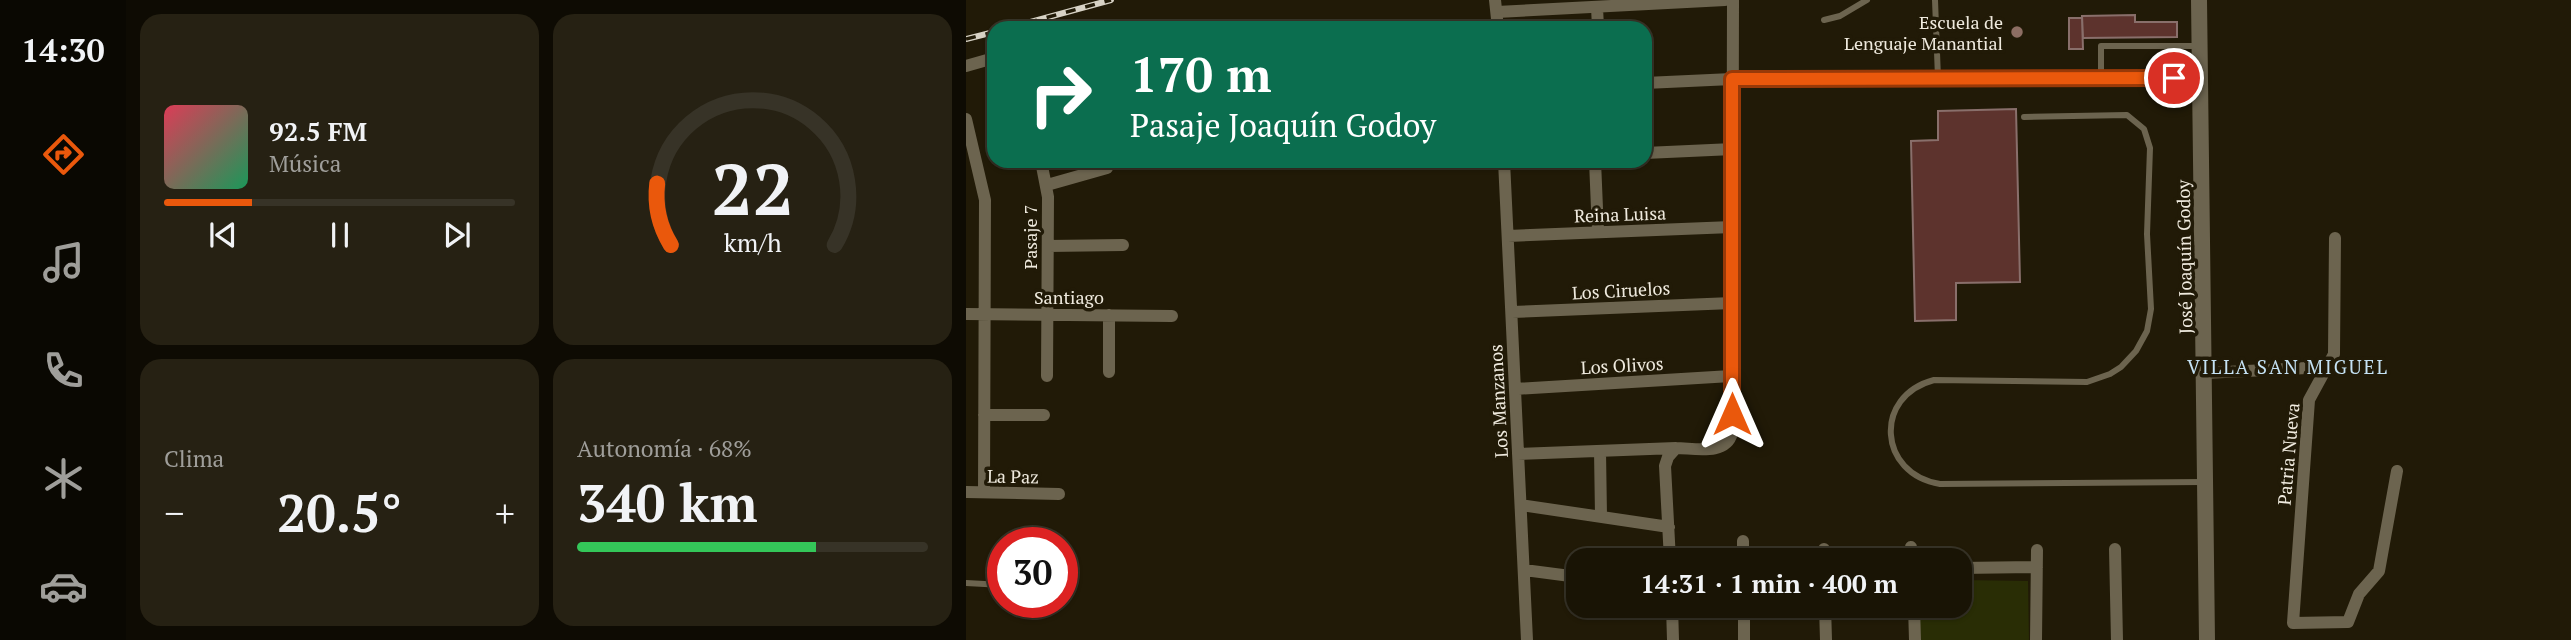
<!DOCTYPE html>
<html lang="es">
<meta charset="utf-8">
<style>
:root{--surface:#191405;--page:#262113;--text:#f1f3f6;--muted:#9f9e9a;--line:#373327;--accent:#ea580c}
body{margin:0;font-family:"PT Serif",serif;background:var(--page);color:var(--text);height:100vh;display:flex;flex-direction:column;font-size:26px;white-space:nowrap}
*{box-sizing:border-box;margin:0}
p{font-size:23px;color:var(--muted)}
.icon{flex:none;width:38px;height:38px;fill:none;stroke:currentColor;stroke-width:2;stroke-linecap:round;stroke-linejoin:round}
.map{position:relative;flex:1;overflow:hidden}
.panel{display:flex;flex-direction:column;gap:14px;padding:14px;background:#0e0b03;width:840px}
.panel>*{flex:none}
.banner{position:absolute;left:21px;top:21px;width:665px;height:147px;border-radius:21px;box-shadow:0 2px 5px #0004,0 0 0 2px var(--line);background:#0b6e4f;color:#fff;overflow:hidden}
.speed{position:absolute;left:21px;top:527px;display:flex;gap:14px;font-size:35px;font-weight:700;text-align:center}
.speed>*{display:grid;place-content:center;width:91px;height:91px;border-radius:50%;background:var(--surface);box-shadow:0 2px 5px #0004,0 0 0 2px var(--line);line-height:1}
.speed .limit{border:10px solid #d22;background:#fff;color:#111}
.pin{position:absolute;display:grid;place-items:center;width:60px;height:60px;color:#fff;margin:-30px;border:4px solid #fff;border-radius:50%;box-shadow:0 2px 7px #0007}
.me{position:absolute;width:77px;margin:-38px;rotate:0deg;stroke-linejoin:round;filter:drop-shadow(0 0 5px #0008)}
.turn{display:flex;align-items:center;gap:24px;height:147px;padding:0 28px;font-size:32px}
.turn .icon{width:91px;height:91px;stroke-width:2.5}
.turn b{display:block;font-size:49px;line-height:60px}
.big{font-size:52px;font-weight:800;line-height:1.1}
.panel .card{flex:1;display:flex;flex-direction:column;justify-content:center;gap:10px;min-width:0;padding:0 24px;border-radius:21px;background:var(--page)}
.panel .dial{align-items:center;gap:0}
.dial svg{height:182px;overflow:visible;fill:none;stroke:var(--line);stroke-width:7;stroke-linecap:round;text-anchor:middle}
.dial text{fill:var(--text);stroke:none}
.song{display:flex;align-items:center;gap:21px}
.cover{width:84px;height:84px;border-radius:10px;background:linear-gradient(135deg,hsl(350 70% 55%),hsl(150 70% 35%))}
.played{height:7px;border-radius:4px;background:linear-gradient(90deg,var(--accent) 25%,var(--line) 25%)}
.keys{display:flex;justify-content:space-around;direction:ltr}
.heat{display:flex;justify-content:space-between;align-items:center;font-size:38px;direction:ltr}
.charge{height:10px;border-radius:5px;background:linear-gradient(90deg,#34c759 68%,var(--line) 0)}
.panel .tiles{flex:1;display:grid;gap:14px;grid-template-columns:repeat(2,1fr)}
.trip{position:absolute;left:600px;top:548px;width:406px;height:70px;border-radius:21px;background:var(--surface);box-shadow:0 2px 5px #0004,0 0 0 2px var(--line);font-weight:800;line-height:70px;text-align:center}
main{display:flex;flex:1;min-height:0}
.tabs{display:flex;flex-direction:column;width:126px;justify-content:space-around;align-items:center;background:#0a0802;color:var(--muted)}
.tabs .icon{width:49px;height:49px}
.tabs .selected{color:var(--accent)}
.tabs b{font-size:32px;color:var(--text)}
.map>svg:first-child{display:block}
</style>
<main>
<nav class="tabs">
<b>14:30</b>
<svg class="icon selected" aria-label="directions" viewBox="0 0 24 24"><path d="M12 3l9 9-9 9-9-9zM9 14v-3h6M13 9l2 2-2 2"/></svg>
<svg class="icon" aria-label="music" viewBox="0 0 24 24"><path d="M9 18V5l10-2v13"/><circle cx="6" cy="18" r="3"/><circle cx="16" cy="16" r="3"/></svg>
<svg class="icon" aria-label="phone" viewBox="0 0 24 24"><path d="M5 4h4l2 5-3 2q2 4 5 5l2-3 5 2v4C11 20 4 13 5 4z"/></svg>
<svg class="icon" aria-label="climate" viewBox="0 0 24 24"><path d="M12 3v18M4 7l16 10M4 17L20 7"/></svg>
<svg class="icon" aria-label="car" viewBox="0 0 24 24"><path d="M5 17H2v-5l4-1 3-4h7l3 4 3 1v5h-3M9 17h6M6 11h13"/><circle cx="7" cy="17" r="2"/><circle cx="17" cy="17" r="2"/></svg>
</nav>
<section class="panel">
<div class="tiles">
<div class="card">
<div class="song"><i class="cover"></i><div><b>92.5 FM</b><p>Música</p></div></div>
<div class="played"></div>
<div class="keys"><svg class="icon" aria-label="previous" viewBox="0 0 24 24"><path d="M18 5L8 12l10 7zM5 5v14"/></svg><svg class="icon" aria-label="pause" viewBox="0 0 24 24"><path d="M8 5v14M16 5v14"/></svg><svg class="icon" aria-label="next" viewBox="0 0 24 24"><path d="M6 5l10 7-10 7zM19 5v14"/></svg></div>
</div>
<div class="card dial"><svg viewBox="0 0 100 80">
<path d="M14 69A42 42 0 1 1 86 69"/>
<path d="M14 69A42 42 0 0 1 8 42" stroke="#ea580c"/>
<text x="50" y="56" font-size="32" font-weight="700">22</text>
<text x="50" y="72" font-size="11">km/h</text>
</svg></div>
<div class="card"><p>Clima</p>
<div class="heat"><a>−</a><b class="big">20.5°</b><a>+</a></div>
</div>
<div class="card"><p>Autonomía · 68%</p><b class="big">340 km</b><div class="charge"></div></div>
</div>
</section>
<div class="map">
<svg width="1605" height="640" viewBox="0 0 1605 640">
<rect width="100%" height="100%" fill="#211a07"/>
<!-- green -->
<path fill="#292d05" d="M 994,580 L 1062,581 L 1063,640 L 951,640 L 951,606 L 994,606 Z"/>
<!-- building -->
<path fill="#5d332d" stroke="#896f6b" stroke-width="2" d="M 1169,15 L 1169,22 L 1211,22 L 1211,37 L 1117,38 L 1116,16 Z
M 1103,18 L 1116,18 L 1117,49 L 1103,49 Z
M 1050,109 L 1054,282 L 990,283 L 990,320 L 949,321 L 945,141 L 972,140 L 972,111 Z"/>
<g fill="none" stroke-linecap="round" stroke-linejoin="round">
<!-- service -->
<path stroke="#6c644f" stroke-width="6" d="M 969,0 L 972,78
M 858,20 L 874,16 L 901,0
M 1135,77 L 1135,46 L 1233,46
M 1058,117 L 1161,115 L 1178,129 L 1184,148 L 1181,234 L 1185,309 L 1181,331 L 1170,351 L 1155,367 L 1144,374 L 1121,382 L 968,380 C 907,396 912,474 974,484 L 1238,482
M 0,583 L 37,585"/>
<!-- minor -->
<path stroke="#6c644f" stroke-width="12" d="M 529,0 L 532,28
M 631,7 L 632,28
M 531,12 L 759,0
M 0,66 L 28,58
M 679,83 L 766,79 L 1235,77
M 0,119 L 19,200 L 18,492
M 679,153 L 767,149
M 75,161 L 82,197 L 81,376
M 538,161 L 561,640
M 629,161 L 632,232
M 81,185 L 141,168
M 542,236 L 766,227
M 1369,238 L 1368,354 L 1343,400 L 1327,623 L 1382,622 L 1393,594 L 1413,571 L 1431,471
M 82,246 L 157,245
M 546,312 L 766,303
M 0,314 L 206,316
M 143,315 L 143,372
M 1238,373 L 1362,367
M 549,389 L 765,376
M 18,415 L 78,415
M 634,451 L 635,516
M 552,454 L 710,448
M 0,492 L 93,494
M 555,505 L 703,527
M 777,541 L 777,560
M 945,547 L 946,560
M 858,549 L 858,560
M 1149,549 L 1151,640
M 704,560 L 699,466 L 702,457 L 710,448 C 728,448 760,456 766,433 L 767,0
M 994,568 L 1071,567
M 558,570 L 612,577
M 706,606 L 707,640
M 778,606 L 778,640
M 859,606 L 860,640
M 948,606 L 949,640
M 1070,640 L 1071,550"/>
<!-- tertiary -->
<path stroke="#6c644f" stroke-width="16" d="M 1233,0 L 1241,640"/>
<defs>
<path id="rail" d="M 42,28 L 145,0
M 0,39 L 28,32"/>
</defs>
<!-- rail casing -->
<use href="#rail" stroke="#d7d2c5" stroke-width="6"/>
<!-- rail -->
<use href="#rail" stroke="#211a07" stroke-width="3.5" stroke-dasharray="10" stroke-linecap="butt"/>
</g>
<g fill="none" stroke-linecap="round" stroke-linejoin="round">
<defs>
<path id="route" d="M 766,414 L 766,79 L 1208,78"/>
</defs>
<!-- route casing -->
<use href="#route" stroke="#983908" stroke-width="18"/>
<!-- route -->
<use href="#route" stroke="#ea580c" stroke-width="12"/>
</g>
<!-- markers -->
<circle fill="#8d6e63" stroke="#211a07" stroke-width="2.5" cx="1051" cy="32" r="7"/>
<g text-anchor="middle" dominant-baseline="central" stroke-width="7" stroke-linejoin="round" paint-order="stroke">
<!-- poi labels -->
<g font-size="18" fill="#efeade" stroke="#211a07" text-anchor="end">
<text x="1037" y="22">Escuela de<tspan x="1037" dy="21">Lenguaje Manantial</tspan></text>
</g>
<!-- street labels -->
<g font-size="18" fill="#efeade" stroke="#211a07">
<text transform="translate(654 214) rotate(-2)">Reina Luisa</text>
<text transform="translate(64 237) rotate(-90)">Pasaje 7</text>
<text transform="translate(1218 257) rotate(-91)">José Joaquín Godoy</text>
<text transform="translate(655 290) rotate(-3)">Los Ciruelos</text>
<text x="103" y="297">Santiago</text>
<text transform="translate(656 365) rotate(-3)">Los Olivos</text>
<text transform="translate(532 401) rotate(-93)">Los Manzanos</text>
<text transform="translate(1322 454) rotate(-85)">Patria Nueva</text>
<text transform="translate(47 476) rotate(1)">La Paz</text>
</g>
<!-- neighbourhood labels -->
<g font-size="19" letter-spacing="2" fill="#c5e2f4" stroke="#211a07">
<text x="1322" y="366">VILLA SAN MIGUEL</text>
</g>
</g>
</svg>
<div class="speed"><div class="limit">30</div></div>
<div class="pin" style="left:1208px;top:78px;background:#d93025"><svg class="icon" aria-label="arrive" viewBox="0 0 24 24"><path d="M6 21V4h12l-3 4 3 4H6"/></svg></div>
<svg class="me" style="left:766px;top:414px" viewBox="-20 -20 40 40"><path d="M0-17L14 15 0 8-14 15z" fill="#ea580c" stroke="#fff" stroke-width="4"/></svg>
<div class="trip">14:31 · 1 min · 400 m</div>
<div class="banner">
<div class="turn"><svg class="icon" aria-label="right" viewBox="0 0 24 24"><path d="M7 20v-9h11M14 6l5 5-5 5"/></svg><div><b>170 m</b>Pasaje Joaquín Godoy</div></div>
</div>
</div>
</main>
